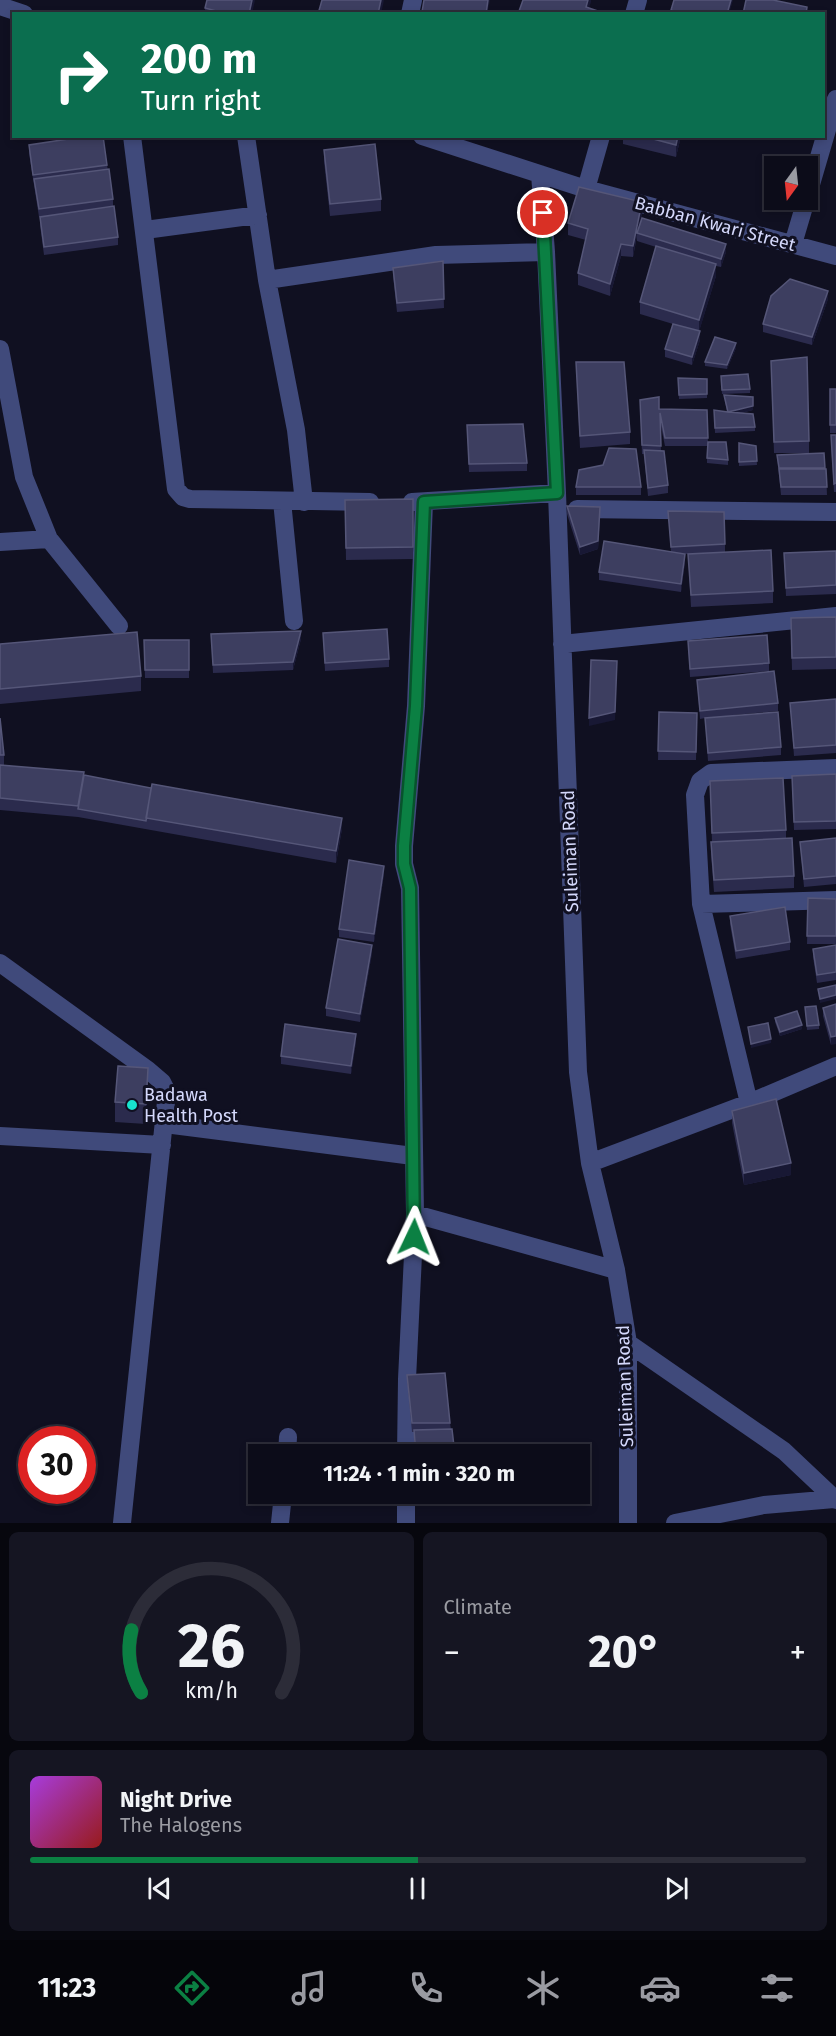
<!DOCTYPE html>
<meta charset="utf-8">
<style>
:root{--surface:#0c0c19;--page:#151522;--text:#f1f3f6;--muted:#9a9ba2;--line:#2c2c38;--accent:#0b8043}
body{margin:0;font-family:"Fira Sans",sans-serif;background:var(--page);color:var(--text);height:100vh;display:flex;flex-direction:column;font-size:22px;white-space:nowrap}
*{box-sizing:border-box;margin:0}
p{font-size:20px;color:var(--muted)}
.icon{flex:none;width:33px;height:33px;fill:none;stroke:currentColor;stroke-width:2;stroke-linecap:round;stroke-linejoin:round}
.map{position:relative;height:1523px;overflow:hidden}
.details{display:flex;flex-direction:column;gap:9px;padding:9px;background:#07070e;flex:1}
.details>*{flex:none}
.guide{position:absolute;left:12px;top:12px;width:813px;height:126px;border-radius:0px;box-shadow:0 3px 9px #0003,0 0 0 2px var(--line);background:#0b6e4f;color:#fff;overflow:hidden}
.needle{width:39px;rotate:195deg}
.tools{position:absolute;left:764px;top:156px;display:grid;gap:12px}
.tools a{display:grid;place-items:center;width:54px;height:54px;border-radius:0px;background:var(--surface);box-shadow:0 3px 9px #0003,0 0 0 2px var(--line);font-size:30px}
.speed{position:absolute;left:18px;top:1426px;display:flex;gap:12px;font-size:30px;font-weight:700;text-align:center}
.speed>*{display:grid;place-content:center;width:78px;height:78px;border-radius:50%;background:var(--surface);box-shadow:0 3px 9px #0003,0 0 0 2px var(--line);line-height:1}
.speed .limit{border:9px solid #d22;background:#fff;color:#111}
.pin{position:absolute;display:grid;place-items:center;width:51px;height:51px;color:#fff;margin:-26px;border:3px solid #fff;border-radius:50%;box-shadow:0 2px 6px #0007}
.me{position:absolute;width:66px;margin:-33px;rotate:2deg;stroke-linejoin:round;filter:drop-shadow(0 0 4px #0008)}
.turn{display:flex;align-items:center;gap:21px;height:126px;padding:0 30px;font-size:27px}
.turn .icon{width:78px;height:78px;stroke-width:2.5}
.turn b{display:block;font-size:42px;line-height:51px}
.big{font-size:45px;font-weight:700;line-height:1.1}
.details .tile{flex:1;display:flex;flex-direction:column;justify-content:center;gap:9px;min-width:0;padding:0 21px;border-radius:9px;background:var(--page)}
.details .dial{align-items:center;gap:0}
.dial svg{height:156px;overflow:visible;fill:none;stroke:var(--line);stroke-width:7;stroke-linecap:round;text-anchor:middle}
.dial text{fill:var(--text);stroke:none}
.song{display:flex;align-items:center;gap:18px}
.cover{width:72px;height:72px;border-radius:9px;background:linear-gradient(135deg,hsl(280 70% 55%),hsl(0 70% 35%))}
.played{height:6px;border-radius:3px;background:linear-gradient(90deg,var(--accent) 50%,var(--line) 50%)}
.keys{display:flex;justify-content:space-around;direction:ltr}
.heat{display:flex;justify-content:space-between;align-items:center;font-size:33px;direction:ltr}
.details .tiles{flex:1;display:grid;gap:9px;grid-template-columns:1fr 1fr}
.tile:last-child{grid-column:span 2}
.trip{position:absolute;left:248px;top:1444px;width:342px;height:60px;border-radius:0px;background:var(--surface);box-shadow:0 3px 9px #0003,0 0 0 2px var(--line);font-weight:700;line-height:60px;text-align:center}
.dock{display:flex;height:96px;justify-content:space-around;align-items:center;background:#05050a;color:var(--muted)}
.dock .icon{width:42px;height:42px}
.dock .active{color:var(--accent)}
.dock b{font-size:27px;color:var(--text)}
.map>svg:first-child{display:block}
</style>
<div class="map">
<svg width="836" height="1523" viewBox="0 0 836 1523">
<rect width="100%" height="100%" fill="#101021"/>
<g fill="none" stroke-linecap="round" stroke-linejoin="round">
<!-- minor -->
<path stroke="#404a7b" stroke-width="18" d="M 0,6 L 24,14
M 410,14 L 413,0
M 634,14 L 638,0
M 132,136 L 176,489 L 183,497 L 190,499 L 370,502
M 246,136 L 267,280 L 296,430 L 304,502
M 422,136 L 586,189 L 836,256
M 540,174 L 546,252 L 557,493 L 578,1072 L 590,1163 L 616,1270 L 628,1343 L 628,1523
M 586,189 L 601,136
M 807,198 L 836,99
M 145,230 L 258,215
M 793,244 L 806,200
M 267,280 L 436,255 L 546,252
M 0,349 L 24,477 L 49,539 L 119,626
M 282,501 L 294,621
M 412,502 L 557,493
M 577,509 L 836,512
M 0,542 L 49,539
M 562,644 L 836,616
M 701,904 L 836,900
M 0,963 L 148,1070 L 162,1082 L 167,1092 L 122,1523
M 749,1103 L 701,904 L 695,795 L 700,781 L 711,773 L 836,768
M 165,1124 L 413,1156
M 0,1136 L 162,1145
M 590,1163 L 749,1103 L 836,1066
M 415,1214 L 616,1270
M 628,1343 L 784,1451 L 836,1500
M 287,1455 L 288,1437
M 406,1455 L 407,1379 L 415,1214 L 410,888 L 404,864 L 404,846 L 416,706 L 424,502
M 280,1523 L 283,1494
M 406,1523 L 406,1494
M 675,1523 L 764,1505 L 834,1499"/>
</g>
<!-- wall -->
<path fill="#2b2b4d" d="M 205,8 L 252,14 L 205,14 Z
M 671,10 L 729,14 L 671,14 Z
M 623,136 L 681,136 L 676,157 L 623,144 Z
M 29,145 L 107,165 L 113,199 L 113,207 L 118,237 L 118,245 L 44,255 L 40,225 L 40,217 L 39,217 L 29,153 Z
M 324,150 L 381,199 L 381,211 L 330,216 L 324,161 Z
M 642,214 L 639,226 L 726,252 L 721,267 L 716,266 L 716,276 L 699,331 L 700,340 L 692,365 L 665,357 L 665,349 L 673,324 L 640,314 L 640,302 L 656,247 L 637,241 L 637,236 L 633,257 L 621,256 L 610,296 L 578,285 L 578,273 L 586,240 L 568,235 L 568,223 Z
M 443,261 L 444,308 L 397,312 L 393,276 L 393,268 Z
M 828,299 L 812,345 L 763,332 L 763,324 Z
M 736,348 L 727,369 L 705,366 L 705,362 Z
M 771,361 L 809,441 L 809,453 L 774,453 Z
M 576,362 L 630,432 L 630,444 L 580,448 Z
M 678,378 L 707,379 L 707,398 L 679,399 Z
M 721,380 L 750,389 L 750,393 L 722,394 Z
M 830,389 L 836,389 L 836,433 L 830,433 Z
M 724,395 L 753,410 L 741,413 L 755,427 L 755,431 L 715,433 L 714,410 L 727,412 Z
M 640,400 L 659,409 L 707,410 L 708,442 L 728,460 L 728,465 L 707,463 L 707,446 L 665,446 L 660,422 L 661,450 L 668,485 L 668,493 L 648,496 L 644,454 L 642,454 Z
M 467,425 L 527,463 L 527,471 L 469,472 Z
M 836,435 L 836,492 L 834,492 L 831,443 Z
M 739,443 L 756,446 L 757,465 L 739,466 Z
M 824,453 L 825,469 L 826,469 L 827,495 L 781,495 L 777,455 Z
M 576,487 L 641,487 L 641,495 L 576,495 Z
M 413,499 L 413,559 L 346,560 L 345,500 Z
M 567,506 L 600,516 L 598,549 L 580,555 L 567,514 Z
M 668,511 L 725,544 L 725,552 L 773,591 L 773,603 L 691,607 L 688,554 L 685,554 L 685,562 L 681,592 L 599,580 L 599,572 L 671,552 Z
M 836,551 L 836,594 L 786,596 L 784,553 Z
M 836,617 L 836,669 L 792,670 L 791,630 Z
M 323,633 L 389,659 L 389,667 L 325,671 Z
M 211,634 L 301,639 L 293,670 L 213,673 Z
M 144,640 L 189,640 L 189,678 L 145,678 Z
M 688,641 L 769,663 L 769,671 L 690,677 Z
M 0,644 L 141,676 L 141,691 L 0,704 Z
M 697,680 L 778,703 L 778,711 L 734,715 L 781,747 L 781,755 L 708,761 L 705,718 L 700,719 Z
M 836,699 L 836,753 L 794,756 L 790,703 Z
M 659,712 L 697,713 L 696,760 L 658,760 Z
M 0,718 L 4,755 L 4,765 L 84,776 L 342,829 L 336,863 L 78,817 L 0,810 Z
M 836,774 L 836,829 L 794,830 L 792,776 Z
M 710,781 L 786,830 L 786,839 L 794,876 L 794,888 L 714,892 L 711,854 L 712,842 Z
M 836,838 L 836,884 L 804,887 L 800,842 Z
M 384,874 L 374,942 L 339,937 L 339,929 Z
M 808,898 L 836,899 L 836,944 L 807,944 Z
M 730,916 L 790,942 L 790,950 L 736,959 L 730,924 Z
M 836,945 L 836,980 L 817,983 L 813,957 L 813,949 Z
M 372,953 L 360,1022 L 326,1016 L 326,1008 Z
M 836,1004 L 831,1045 L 823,1016 L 823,1008 Z
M 805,1007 L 819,1025 L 819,1029 L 807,1030 Z
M 775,1018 L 802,1029 L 780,1036 L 775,1022 Z
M 356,1042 L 351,1074 L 281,1064 L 281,1056 Z
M 148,1088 L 146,1124 L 115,1122 L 115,1102 Z
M 732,1111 L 791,1175 L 744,1185 L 732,1123 Z
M 407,1375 L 450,1423 L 455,1455 L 415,1455 L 414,1432 L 412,1432 Z"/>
<!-- shaded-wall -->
<path fill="#181834" d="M 252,0 L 255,0 L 252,14 L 249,14 Z
M 381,0 L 384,0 L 381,14 L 378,14 Z
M 488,0 L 490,0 L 487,14 L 486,14 Z
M 588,0 L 591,0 L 591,2 L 587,14 L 586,7 Z
M 731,0 L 733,0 L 729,14 L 727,14 Z
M 678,136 L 681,136 L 676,157 L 676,145 Z
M 642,202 L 642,214 L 638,233 L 637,233 L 633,257 L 633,246 Z
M 621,244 L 621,256 L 610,296 L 610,284 Z
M 726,244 L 726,252 L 721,267 L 721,259 Z
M 716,264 L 716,276 L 699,332 L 699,320 Z
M 828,291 L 828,299 L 812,345 L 812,337 Z
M 700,331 L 700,340 L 692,365 L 692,357 Z
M 736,343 L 736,348 L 727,369 L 727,365 Z
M 753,406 L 753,410 L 728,416 L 728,412 Z
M 600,516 L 598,549 L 580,555 L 580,547 Z
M 685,554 L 685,562 L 681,592 L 681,584 Z
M 301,631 L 301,639 L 293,670 L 293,662 Z
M 617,669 L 615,720 L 589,726 L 589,718 Z
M 342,818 L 342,829 L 336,863 L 336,851 Z
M 384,866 L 384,874 L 374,942 L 374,934 Z
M 372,945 L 372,953 L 360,1022 L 360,1014 Z
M 836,995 L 836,999 L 820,1003 L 820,999 Z
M 802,1025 L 802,1029 L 780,1036 L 780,1032 Z
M 356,1034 L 356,1042 L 351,1074 L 351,1066 Z
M 836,1036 L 836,1044 L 831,1045 L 831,1037 Z
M 771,1039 L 771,1043 L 751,1048 L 751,1044 Z
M 148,1068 L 148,1088 L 146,1124 L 146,1104 Z
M 791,1163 L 791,1175 L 744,1185 L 744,1173 Z"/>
<!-- building -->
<path fill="#3d3e60" stroke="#555678" stroke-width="1.5" d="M 207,0 L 252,0 L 249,14 L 227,14 L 205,8 Z
M 322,0 L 381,0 L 378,14 L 318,14 Z
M 424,0 L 488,0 L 486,14 L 434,14 L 422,12 Z
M 523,0 L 588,0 L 586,7 L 598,11 L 598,14 L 518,14 Z
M 674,0 L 731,0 L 727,14 L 682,14 L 671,10 Z
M 746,0 L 773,0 L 807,7 L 806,14 L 743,14 Z
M 88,136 L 103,136 L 107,165 L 33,175 L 29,145 Z
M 642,136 L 678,136 L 676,145 Z
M 375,144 L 381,199 L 330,204 L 324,150 Z
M 109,169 L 113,199 L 39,209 L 34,179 Z
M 579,187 L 642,202 L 633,246 L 621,244 L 610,284 L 578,273 L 588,229 L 568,223 Z
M 114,206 L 118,237 L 44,247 L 40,217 Z
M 642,218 L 726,244 L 721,259 L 637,233 Z
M 656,246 L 716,264 L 699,320 L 640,302 Z
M 443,261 L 444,299 L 397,303 L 393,268 Z
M 790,279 L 828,291 L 812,337 L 763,324 L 771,296 Z
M 673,324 L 700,331 L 692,357 L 665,349 Z
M 715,337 L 736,343 L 727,365 L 705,362 Z
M 807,357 L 809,441 L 774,442 L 771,361 Z
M 576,362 L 624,362 L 630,432 L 580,436 Z
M 748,374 L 750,389 L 722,390 L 721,376 Z
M 678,378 L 707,379 L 707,394 L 679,395 Z
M 830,389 L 836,389 L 836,425 L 830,425 Z
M 724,395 L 753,397 L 753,406 L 728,412 L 753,414 L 755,427 L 715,428 L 714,410 L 728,412 Z
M 659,397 L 659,409 L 707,410 L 708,438 L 665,438 L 660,413 L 661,446 L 642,445 L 640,400 Z
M 523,424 L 527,463 L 469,464 L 467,425 Z
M 831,435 L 836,435 L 836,483 L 834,484 Z
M 708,442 L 726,442 L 728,460 L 707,458 Z
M 739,443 L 756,446 L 757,461 L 739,462 Z
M 609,448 L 636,449 L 641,487 L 576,487 L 579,470 L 603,465 Z
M 644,450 L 664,451 L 668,485 L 648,488 Z
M 824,453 L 825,468 L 779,468 L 777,455 Z
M 779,469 L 826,469 L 827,487 L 781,487 Z
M 413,499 L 413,547 L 346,548 L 345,500 Z
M 567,506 L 600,507 L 598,541 L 580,547 Z
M 668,511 L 724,512 L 725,544 L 671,547 Z
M 604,541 L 685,554 L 681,584 L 599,572 Z
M 771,550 L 773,591 L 691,595 L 688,554 Z
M 836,551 L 836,585 L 786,588 L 784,553 Z
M 836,617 L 836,657 L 792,658 L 791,618 Z
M 387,629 L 389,659 L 325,663 L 323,633 Z
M 301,631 L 293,662 L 213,665 L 211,634 Z
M 137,632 L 141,676 L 0,689 L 0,644 Z
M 767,635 L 769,663 L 690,669 L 688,641 Z
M 144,640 L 189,640 L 189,670 L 145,670 Z
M 591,660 L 617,661 L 615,712 L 589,718 Z
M 774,671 L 778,703 L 700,711 L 697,680 Z
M 836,699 L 836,745 L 794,748 L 790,703 Z
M 659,712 L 697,713 L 696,752 L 658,751 Z
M 778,712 L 781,747 L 708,753 L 705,718 Z
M 0,718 L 4,755 L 0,755 Z
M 0,765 L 84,772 L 78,806 L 0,798 Z
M 836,774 L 836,821 L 794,822 L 792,776 Z
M 84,775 L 151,788 L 146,821 L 78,809 Z
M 783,778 L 786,830 L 712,833 L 710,781 Z
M 152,784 L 342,818 L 336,851 L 146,818 Z
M 792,838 L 794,876 L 714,880 L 711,842 Z
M 836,838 L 836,876 L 804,879 L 800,842 Z
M 349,860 L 384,866 L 374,934 L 339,929 Z
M 808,898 L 836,899 L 836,936 L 807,936 Z
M 785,907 L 790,942 L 736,951 L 730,916 Z
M 338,939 L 372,945 L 360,1014 L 326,1008 Z
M 836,945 L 836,972 L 817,975 L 813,949 Z
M 836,985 L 836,995 L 820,999 L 818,989 Z
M 836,1004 L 836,1036 L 831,1037 L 823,1008 Z
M 816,1006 L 819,1025 L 807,1026 L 805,1007 Z
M 797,1011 L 802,1025 L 780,1032 L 775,1018 Z
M 768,1023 L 771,1039 L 751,1044 L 748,1027 Z
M 285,1024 L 356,1034 L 351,1066 L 281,1056 Z
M 118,1066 L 148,1068 L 146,1104 L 115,1102 Z
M 776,1099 L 791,1163 L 744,1173 L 732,1111 Z
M 445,1373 L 450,1423 L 412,1423 L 407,1375 Z
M 452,1429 L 455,1455 L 416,1455 L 414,1430 Z"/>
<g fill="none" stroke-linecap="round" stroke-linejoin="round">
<defs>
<path id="route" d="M 414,1237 L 410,888 L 404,864 L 404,846 L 416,706 L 424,502 L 557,493 L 543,213"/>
</defs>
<!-- route casing -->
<use href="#route" stroke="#07532c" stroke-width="15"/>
<!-- route -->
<use href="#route" stroke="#0b8043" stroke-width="10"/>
</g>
<!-- markers -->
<circle fill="#17e4ce" stroke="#101021" stroke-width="2" cx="132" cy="1105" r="6"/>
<g text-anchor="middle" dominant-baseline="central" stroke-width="6" stroke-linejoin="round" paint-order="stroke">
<!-- street labels -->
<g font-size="18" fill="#d4d8fb" stroke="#101021">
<text transform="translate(715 224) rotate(15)">Babban Kwari Street</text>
<text transform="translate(570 851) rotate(-92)">Suleiman Road</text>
<text transform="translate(625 1386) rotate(-92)">Suleiman Road</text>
</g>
<!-- poi labels -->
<g font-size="18" fill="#d4d8fb" stroke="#101021" text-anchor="start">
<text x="144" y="1095">Badawa<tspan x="144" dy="21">Health Post</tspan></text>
</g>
</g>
</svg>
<div class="tools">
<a><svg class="needle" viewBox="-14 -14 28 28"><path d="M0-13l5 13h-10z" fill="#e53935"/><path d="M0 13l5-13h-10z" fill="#9a9ba2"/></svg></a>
</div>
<div class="speed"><div class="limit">30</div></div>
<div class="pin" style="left:543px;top:213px;background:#d93025"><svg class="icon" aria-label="arrive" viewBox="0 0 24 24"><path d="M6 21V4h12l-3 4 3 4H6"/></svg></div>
<svg class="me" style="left:414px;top:1237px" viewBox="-20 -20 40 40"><path d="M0-17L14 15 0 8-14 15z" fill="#0b8043" stroke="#fff" stroke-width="4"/></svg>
<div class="trip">11:24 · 1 min · 320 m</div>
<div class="guide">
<div class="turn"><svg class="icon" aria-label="right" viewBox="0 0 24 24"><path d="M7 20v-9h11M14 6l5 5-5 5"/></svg><div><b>200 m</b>Turn right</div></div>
</div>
</div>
<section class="details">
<div class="tiles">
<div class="tile dial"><svg viewBox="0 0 100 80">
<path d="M14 69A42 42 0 1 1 86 69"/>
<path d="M14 69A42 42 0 0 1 9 37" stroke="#0b8043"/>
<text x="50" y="56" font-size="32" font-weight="700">26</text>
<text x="50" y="72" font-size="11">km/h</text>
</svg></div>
<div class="tile"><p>Climate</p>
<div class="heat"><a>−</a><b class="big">20°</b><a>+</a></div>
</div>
<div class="tile">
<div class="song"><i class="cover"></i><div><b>Night Drive</b><p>The Halogens</p></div></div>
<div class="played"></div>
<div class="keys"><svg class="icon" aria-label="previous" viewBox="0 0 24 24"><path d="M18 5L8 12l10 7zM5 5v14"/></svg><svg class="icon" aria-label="pause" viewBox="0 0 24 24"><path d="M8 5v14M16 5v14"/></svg><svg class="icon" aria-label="next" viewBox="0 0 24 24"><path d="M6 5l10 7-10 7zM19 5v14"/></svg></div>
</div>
</div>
</section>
<nav class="dock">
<b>11:23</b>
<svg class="icon active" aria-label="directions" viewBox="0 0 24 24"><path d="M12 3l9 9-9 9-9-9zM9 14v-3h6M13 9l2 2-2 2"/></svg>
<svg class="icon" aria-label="music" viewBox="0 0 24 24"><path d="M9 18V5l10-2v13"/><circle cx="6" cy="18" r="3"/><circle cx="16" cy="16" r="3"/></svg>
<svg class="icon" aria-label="phone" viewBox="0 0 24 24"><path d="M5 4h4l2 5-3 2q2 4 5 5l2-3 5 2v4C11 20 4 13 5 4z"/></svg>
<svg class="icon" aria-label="climate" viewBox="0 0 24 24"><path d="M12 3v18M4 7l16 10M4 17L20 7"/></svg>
<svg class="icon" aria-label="car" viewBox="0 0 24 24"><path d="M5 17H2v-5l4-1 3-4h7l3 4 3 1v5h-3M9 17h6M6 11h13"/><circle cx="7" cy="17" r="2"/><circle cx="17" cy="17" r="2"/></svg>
<svg class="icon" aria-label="filters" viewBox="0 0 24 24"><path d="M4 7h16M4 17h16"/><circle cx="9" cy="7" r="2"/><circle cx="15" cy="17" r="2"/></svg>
</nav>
